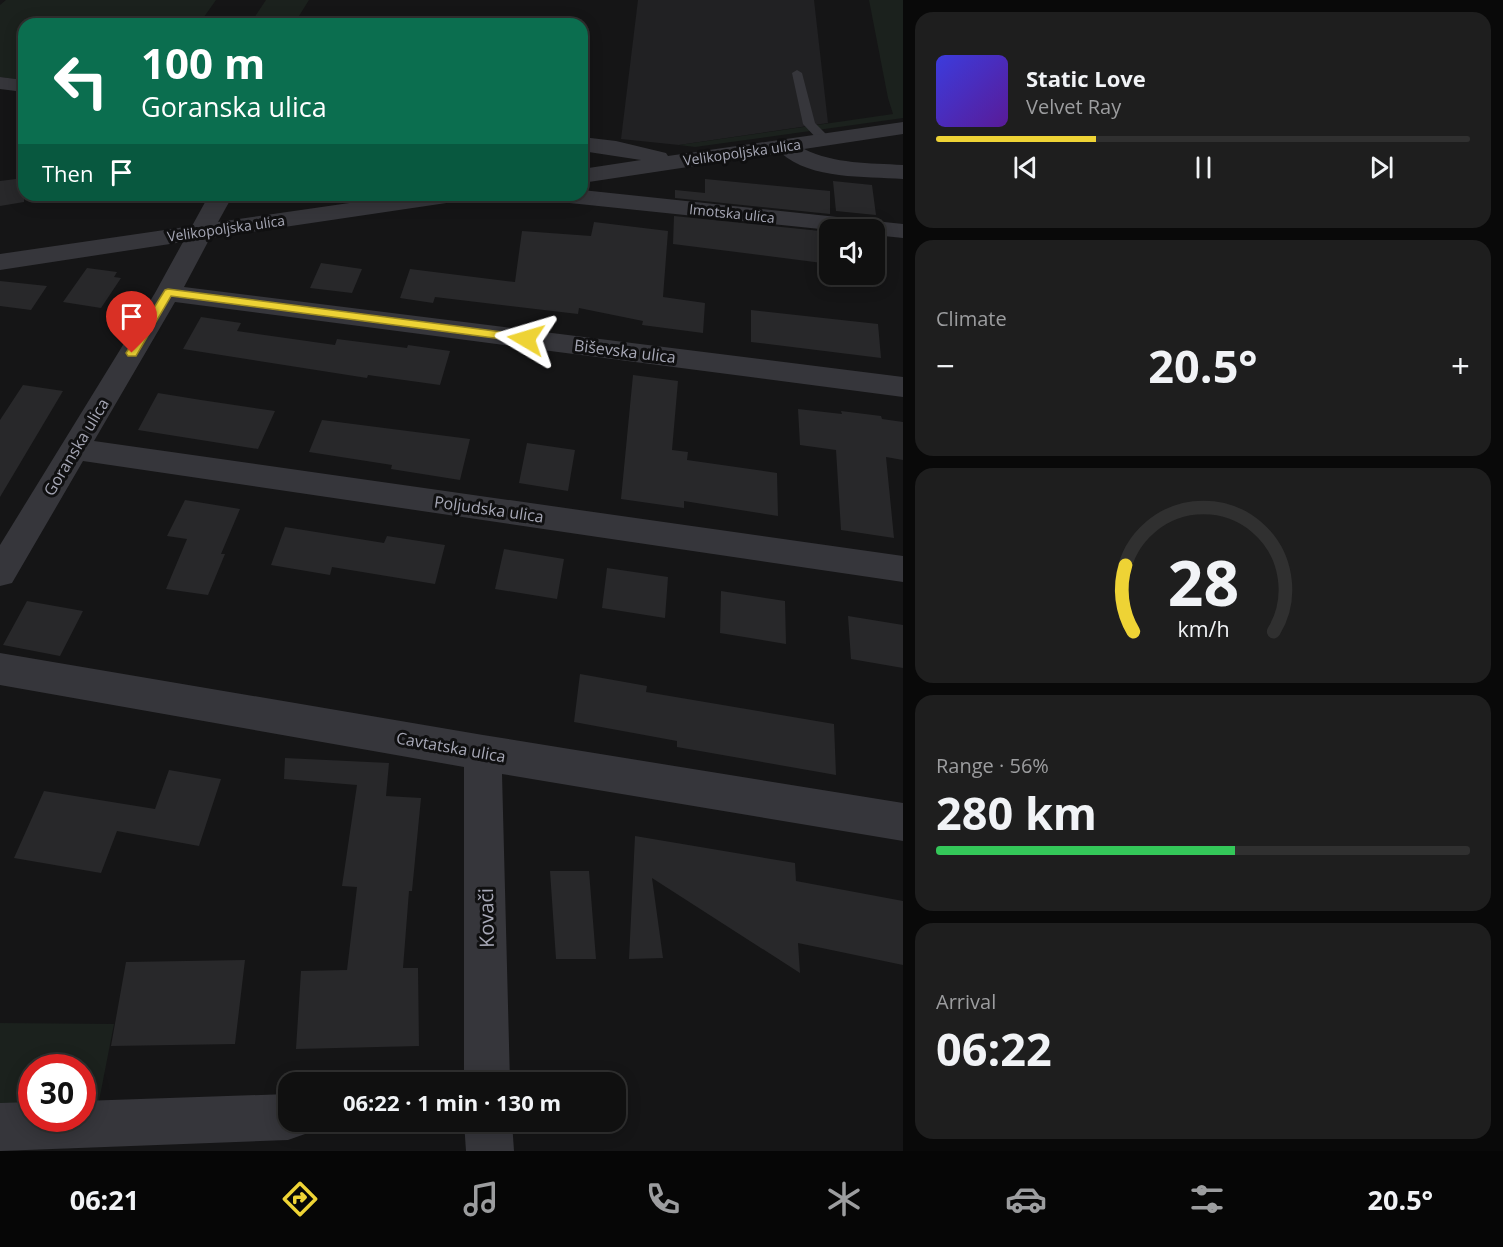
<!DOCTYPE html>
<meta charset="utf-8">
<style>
:root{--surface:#101010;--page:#1e1e1e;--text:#f1f3f6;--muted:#9c9d9f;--line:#303030;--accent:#eed335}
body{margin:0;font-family:"Open Sans",sans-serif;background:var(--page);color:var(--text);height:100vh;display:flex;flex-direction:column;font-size:22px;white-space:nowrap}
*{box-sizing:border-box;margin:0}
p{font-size:20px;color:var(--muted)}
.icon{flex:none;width:33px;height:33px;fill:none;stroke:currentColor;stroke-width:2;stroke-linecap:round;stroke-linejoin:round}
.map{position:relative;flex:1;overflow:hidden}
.sheet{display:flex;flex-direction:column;gap:12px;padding:12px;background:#090909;width:600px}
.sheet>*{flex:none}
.guide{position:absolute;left:18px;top:18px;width:570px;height:183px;border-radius:18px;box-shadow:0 3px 15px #0003,0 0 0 2px var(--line);background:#0b6e4f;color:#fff;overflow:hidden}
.buttons{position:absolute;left:819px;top:219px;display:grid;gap:12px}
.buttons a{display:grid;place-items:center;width:66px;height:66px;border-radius:12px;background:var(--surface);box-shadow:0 3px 15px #0003,0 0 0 2px var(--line);font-size:30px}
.speed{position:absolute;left:18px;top:1054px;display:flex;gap:12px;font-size:30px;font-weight:700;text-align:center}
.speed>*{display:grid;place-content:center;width:78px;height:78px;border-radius:50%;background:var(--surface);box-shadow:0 3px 15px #0003,0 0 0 2px var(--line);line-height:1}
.speed .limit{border:9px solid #d22;background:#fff;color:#111}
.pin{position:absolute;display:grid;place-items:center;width:51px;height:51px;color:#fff;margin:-62px -26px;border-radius:50% 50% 50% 0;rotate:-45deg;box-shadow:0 0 6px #0007}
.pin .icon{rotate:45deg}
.me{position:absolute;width:66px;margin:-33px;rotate:277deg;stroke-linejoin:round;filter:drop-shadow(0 0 4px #0008)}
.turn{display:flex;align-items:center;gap:21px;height:126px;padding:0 24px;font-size:27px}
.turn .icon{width:78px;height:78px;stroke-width:2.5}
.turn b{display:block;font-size:42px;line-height:51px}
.then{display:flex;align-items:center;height:57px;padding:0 24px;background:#0003;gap:12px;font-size:22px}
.big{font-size:45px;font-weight:700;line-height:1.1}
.sheet .card{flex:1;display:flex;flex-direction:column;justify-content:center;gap:9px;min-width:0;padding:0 21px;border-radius:18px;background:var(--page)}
.sheet .dial{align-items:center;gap:0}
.dial svg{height:156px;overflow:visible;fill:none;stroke:var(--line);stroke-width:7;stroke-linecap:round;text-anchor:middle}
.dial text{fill:var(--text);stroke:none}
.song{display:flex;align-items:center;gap:18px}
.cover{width:72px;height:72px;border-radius:9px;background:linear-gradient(135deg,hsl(240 70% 55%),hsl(270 70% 35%))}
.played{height:6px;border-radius:3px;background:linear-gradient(90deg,var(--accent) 30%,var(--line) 30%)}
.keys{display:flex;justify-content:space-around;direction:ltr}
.heat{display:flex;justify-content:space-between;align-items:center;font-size:33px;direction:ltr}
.charge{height:9px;border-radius:4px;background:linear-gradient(90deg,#34c759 56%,var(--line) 0)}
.trip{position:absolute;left:278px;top:1072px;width:348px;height:60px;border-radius:18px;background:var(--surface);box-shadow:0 3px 15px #0003,0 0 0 2px var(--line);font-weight:700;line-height:60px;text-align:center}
.tab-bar{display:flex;height:96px;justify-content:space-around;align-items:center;background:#060606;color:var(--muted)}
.tab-bar .icon{width:42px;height:42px}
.tab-bar .on{color:var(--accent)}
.tab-bar b{font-size:27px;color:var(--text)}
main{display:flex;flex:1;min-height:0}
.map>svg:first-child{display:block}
</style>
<main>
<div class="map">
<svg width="903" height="1151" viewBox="0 0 903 1151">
<rect width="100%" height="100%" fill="#151516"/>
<!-- built -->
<path fill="#212123" d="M 638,0 L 814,0 L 828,123 L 679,145 L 621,139 Z"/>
<!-- green -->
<path fill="#1b211d" d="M 6,0 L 216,0 L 199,24 L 24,24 L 24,80 L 0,77 L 0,5 Z
M 266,0 L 309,0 L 294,24 L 250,24 Z
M 869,0 L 903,0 L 903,118 L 695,147 L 679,145 L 893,114 L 888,98 Z
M 0,1023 L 114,1024 L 99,1101 L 83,1102 L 82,1068 L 32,1068 L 31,1103 L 0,1104 Z"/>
<!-- building -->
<path fill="#28282a" d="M 24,178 L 24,202 L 0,206 L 0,181 Z
M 705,179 L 830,191 L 830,214 L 675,198 L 675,190 L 705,193 Z
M 833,181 L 872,185 L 876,215 L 836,211 Z
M 674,216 L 830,232 L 830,264 L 673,244 Z
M 594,222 L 668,231 L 663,297 L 705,303 L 703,333 L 642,325 L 643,321 L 579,308 L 578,314 L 435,297 L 433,303 L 400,298 L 410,269 L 515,282 L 522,231 L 591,236 Z
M 321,263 L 362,269 L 352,293 L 310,288 Z
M 87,268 L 117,272 L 114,277 L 121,278 L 101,308 L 63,302 Z
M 0,281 L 47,286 L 31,310 L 0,306 Z
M 751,310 L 878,324 L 881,358 L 751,342 Z
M 201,317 L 241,323 L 237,331 L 335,345 L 337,339 L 407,348 L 408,345 L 450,351 L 440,385 L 368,375 L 367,378 L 183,349 Z
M 633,375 L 678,381 L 672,450 L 688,452 L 687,460 L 777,473 L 778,516 L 684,501 L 684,508 L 621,499 Z
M 23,385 L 63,391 L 0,497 L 0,420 Z
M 158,393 L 201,400 L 275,411 L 258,449 L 138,430 Z
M 798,409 L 842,414 L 841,411 L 881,416 L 882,419 L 903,422 L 903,460 L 886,457 L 894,538 L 841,530 L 836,450 L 800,445 Z
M 322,420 L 470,439 L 460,480 L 391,469 L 392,465 L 309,452 Z
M 527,443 L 575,450 L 568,491 L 519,483 Z
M 185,500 L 240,509 L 221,554 L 225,554 L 208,595 L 166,589 L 187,539 L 167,536 Z
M 285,527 L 384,543 L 387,536 L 445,545 L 435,584 L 332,567 L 330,575 L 271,565 Z
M 504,549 L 564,559 L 557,599 L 495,589 Z
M 607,568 L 668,577 L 665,618 L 602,608 Z
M 721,591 L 785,601 L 786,644 L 720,633 Z
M 27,601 L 83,611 L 60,656 L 3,645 Z
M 848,616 L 903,625 L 903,668 L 851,659 Z
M 580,674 L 647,686 L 646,692 L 834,724 L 836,775 L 677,747 L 677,741 L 574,722 Z
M 285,758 L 389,763 L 386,796 L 421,798 L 412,891 L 409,891 L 403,968 L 418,968 L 419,1046 L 296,1049 L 301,971 L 347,970 L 357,887 L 342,886 L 357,785 L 284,779 Z
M 169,770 L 221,779 L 199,846 L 117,831 L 101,873 L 14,858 L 44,791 L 155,809 Z
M 635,836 L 795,863 L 796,881 L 903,901 L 903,965 L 798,943 L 800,973 L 652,878 L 663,958 L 629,959 Z
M 550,871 L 589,871 L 596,959 L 556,959 Z
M 245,960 L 235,1044 L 111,1046 L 126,962 Z"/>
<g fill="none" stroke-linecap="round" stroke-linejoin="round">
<!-- service -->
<path fill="#36363b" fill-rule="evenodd" d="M 797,70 L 802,73 L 815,123 L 829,137 L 829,143 L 821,143 L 803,124 L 792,73 Z"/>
<!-- minor -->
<path fill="#36363b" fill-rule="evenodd" d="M 0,77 L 24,80 L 24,92 L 0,89 Z
M 903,122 L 903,134 L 804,149 C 835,164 869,163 903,165 L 903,179 C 864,176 812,180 781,153 L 582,183 L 582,169 L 641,160 L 582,151 L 582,137 L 616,141 L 666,153 L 668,156 Z
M 582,190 L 903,224 L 903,238 L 874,235 L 874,230 L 830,230 L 560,202 L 552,200 L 548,195 L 582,195 Z
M 209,195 L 233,195 L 218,222 L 405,195 L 465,195 L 461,200 L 453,202 L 210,238 L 184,287 L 903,377 L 903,397 L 175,302 L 94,441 L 903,556 L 903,582 L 83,461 L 12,583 L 0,586 L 0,545 L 155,293 L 183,242 L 0,270 L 0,254 L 192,226 Z
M 0,653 L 483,735 L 903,803 L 903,841 L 502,774 L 510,1083 L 464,1083 L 464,767 L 0,685 Z
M 288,1094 L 288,1122 L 309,1122 L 305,1134 L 288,1140 L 0,1151 L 0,1103 L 32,1102 L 32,1119 L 82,1119 L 82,1101 Z
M 464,1122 L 512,1122 L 514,1151 L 466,1151 Z"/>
</g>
<!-- route -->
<path fill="#eed335" stroke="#9b8922" stroke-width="1.5" d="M 168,289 L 526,335 L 532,339 L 526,342 L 171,296 L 136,356 L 128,356 L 126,353 L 165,290 Z"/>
<g text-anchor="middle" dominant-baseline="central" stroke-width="6" stroke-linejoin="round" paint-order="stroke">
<!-- far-street labels -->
<g font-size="14" fill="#a7a8b6" stroke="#101011">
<text transform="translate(742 152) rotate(-8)">Velikopoljska ulica</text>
<text transform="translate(732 213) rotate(6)">Imotska ulica</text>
<text transform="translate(226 228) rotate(-8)">Velikopoljska ulica</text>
</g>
<!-- street labels -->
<g font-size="16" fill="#a7a8b6" stroke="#101011">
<text transform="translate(625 351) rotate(7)">Biševska ulica</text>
<text transform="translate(76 447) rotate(-59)">Goranska ulica</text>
<text transform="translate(489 509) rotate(8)">Poljudska ulica</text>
<text transform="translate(451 747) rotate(10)">Cavtatska ulica</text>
</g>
<!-- near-street labels -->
<g font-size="20" fill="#a7a8b6" stroke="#101011">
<text transform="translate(486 918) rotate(-91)">Kovači</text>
</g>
</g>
</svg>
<div class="buttons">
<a><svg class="icon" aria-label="sound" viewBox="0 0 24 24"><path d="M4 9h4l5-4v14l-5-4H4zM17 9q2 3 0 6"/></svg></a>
</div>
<div class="speed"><div class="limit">30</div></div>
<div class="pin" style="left:132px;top:353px;background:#d93025"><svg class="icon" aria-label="arrive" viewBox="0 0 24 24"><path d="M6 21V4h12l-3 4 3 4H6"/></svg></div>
<svg class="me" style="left:526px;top:339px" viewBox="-20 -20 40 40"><path d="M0-17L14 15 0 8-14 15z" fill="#eed335" stroke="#fff" stroke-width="4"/></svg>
<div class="trip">06:22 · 1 min · 130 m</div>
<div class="guide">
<div class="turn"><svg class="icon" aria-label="left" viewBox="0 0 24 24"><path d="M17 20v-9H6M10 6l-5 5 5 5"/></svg><div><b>100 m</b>Goranska ulica</div></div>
<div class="then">Then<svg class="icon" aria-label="arrive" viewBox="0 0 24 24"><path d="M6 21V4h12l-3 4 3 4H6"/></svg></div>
</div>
</div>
<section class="sheet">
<div class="card">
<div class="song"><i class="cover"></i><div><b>Static Love</b><p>Velvet Ray</p></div></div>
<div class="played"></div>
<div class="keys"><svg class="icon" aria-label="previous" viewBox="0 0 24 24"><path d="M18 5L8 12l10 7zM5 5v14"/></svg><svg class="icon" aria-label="pause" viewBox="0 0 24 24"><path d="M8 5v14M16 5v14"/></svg><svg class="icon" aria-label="next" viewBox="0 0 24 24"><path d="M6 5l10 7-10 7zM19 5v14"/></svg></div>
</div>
<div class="card"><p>Climate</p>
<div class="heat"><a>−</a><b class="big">20.5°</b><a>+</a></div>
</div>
<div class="card dial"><svg viewBox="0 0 100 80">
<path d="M14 69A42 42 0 1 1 86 69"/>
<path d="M14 69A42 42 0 0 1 10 35" stroke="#eed335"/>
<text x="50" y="56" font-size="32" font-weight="700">28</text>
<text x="50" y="72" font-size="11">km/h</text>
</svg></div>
<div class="card"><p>Range · 56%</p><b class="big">280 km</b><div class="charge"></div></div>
<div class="card"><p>Arrival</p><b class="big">06:22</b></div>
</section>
</main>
<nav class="tab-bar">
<b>06:21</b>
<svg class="icon on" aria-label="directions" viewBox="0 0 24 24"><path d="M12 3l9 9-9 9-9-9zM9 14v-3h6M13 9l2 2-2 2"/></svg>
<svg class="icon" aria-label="music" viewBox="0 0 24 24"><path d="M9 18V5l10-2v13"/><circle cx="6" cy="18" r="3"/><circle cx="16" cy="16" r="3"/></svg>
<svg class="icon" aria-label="phone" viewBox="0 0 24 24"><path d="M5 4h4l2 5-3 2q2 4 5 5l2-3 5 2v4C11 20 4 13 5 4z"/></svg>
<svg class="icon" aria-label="climate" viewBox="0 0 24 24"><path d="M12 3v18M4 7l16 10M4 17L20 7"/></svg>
<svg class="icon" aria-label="car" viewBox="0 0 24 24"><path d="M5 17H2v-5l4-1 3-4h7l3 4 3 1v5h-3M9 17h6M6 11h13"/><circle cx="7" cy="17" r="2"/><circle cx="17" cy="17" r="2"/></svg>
<svg class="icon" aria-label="filters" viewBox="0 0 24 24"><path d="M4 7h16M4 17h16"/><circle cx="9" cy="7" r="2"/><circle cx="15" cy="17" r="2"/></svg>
<b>20.5°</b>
</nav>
